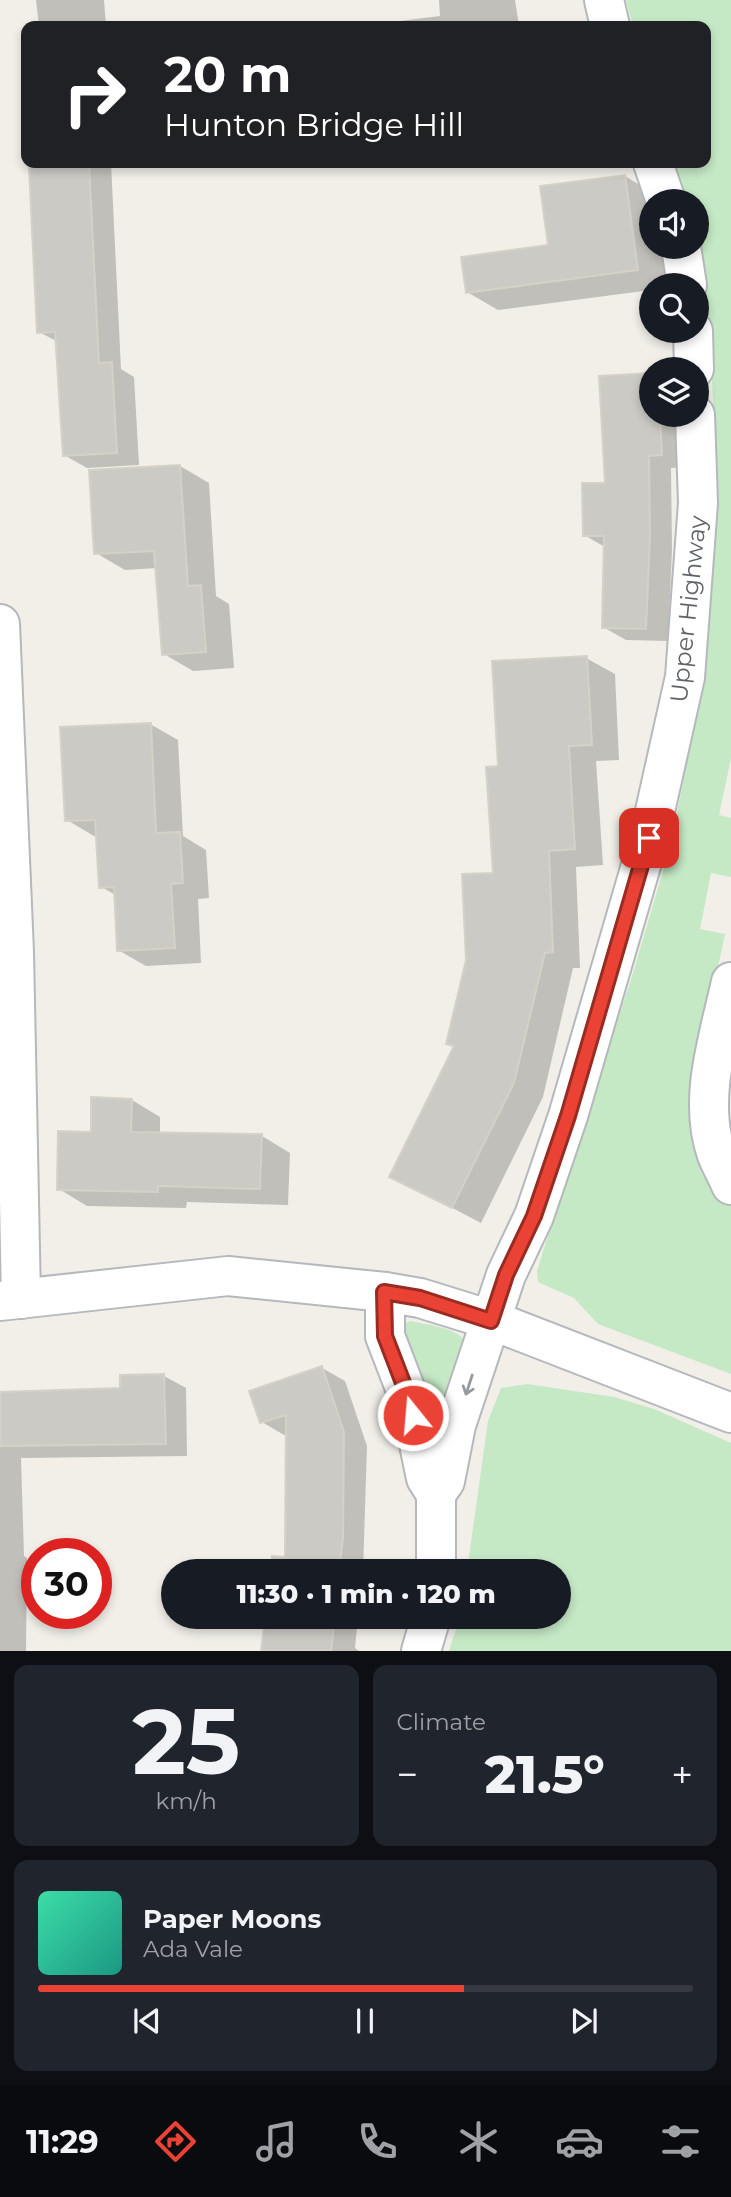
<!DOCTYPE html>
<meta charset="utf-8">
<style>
:root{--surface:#171b24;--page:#20242c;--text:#f1f3f6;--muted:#9ea1a6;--line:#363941;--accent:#ea4335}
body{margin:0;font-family:Montserrat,sans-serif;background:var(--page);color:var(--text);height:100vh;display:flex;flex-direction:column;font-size:26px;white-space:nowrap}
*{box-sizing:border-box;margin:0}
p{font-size:23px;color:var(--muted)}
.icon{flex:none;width:38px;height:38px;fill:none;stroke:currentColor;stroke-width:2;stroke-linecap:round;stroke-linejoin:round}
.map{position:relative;height:1651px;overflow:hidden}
.side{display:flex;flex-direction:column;gap:14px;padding:14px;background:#0d0f14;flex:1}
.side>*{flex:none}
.hud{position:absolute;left:21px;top:21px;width:690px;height:147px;border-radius:14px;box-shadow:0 4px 10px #0003;background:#202124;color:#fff;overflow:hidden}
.fabs{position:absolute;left:639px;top:189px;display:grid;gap:14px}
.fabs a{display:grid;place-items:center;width:70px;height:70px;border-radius:50%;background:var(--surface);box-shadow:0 4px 10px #0003;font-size:35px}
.speed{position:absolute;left:21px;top:1538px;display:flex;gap:14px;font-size:35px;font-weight:700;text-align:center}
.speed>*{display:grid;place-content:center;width:91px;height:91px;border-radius:50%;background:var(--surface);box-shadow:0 4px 10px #0003;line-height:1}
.speed .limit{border:10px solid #d22;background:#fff;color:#111}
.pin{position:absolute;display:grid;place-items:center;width:60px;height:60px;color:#fff;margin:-30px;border-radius:14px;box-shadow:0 4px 10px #0006}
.me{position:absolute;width:77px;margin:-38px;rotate:343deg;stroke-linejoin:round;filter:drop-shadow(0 0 5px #0008)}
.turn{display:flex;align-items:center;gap:24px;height:147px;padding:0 28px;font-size:32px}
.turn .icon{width:91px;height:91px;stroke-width:2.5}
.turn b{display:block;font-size:49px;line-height:60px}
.big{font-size:52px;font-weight:800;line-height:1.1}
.side .tile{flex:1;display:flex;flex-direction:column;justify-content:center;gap:10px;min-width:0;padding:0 24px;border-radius:14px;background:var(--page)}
.side .dial{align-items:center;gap:0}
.dial b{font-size:91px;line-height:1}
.song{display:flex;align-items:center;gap:21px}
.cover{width:84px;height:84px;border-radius:10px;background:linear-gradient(135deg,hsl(160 70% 55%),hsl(170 70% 35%))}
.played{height:7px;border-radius:4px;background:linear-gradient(90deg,var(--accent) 65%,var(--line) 65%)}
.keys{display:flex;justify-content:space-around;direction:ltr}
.heat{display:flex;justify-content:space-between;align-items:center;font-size:38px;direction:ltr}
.side .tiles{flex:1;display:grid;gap:14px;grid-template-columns:1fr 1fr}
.tile:last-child{grid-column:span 2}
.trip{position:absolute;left:161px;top:1559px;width:410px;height:70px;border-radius:35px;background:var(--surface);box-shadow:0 4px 10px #0003;font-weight:800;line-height:70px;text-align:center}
.tab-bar{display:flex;height:112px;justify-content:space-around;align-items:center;background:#090b0e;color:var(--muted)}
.tab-bar .icon{width:49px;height:49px}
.tab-bar .active{color:var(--accent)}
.tab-bar b{font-size:32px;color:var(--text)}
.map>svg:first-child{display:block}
</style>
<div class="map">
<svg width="731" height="1651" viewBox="0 0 731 1651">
<rect width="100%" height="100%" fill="#f1efe8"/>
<!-- green -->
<path fill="#c5e8c5" d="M 626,0 L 731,0 L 731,758 L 719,815 L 731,818 L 731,877 L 711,873 L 700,929 L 725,934 L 696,1071 L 725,1200 L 731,1206 L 731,1374 L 598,1324 L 574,1298 L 538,1282 L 537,1271 L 592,1093 L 630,983 L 671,844 L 703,679 L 717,502 L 710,329 L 697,241 L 696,201 L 686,201 L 675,163 L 705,163 L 705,26 L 633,26 Z
M 411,1321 C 430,1326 453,1326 467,1342 L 441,1415 L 434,1418 L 425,1414 L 400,1325 Z
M 527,1384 L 614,1397 L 654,1409 L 731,1443 L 731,1651 L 449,1651 L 460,1617 L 558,1617 L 558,1572 L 467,1571 L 488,1421 L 501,1388 Z"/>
<!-- shadow -->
<path fill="#0003" d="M 36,0 L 104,0 L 106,26 L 39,26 Z
M 439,0 L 515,0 L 519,26 L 393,26 L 392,22 L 440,16 Z
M 34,163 L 111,163 L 121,369 L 134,377 L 139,465 L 87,468 L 64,455 L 58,342 L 39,332 Z
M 625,176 L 656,195 L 651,201 L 651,247 L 663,247 L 668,285 L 651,285 L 651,290 L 498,310 L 467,292 L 550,247 Z
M 651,375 L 651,415 L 681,415 L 684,467 L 671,468 L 672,549 L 668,641 L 626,640 L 603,627 L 605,547 L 584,535 Z
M 180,466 L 209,483 L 216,596 L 229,604 L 234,668 L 193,671 L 164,654 L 157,568 L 125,570 L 96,553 Z
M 586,658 L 615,674 L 619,760 L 596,761 L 603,865 L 576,867 L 580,968 L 573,968 L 543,1097 L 481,1223 L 392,1176 L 455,1047 L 448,1043 L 494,875 L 500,768 Z
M 150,724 L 178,740 L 183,836 L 206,850 L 209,898 L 198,899 L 201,963 L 146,966 L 118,950 L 116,895 L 101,887 L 98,836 L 94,836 L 67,820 Z
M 132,1100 L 160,1117 L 160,1135 L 262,1136 L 290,1153 L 288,1205 L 187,1202 L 186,1208 L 87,1206 L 59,1189 L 92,1134 Z
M 322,1368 L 345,1381 L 367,1446 L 363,1572 L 272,1572 L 287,1559 L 288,1434 L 284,1435 L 262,1422 Z
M 164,1376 L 186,1388 L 187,1456 L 21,1458 L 24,1556 L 27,1558 L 26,1651 L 0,1651 L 0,1392 L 122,1390 Z
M 254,1617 L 358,1617 L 355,1648 L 359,1651 L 263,1651 L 266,1627 L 253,1619 Z"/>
<!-- building -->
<path fill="#cccac5" stroke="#d6d1c6" stroke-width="2" d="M 89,163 L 99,363 L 112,362 L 117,453 L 63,456 L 55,332 L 37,333 L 29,167 Z
M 625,175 L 638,270 L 466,293 L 461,257 L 548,245 L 540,186 Z
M 651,373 L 651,415 L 660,415 L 662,455 L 649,456 L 650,536 L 646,629 L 602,628 L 604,536 L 583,536 L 582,483 L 605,483 L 599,376 Z
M 180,465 L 188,586 L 201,585 L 206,652 L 162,655 L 154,551 L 94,554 L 89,470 Z
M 587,656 L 592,745 L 569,746 L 575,849 L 549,851 L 553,952 L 545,953 L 514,1083 L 452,1208 L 389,1177 L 454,1046 L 446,1044 L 466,960 L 462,874 L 493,873 L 486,767 L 498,766 L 492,661 Z
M 151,723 L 156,833 L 180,832 L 183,883 L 171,884 L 175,948 L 117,951 L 114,887 L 99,888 L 95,820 L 65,821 L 60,727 Z
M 91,1097 L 132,1099 L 131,1132 L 262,1134 L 260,1189 L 158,1186 L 158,1192 L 57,1190 L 58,1131 L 91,1132 Z
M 322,1366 L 344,1432 L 343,1537 L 339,1572 L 270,1572 L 272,1556 L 285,1557 L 286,1415 L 260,1423 L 249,1391 Z
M 164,1374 L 166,1444 L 0,1446 L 0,1392 L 120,1388 L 120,1375 Z
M 265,1617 L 335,1617 L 331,1651 L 261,1651 Z"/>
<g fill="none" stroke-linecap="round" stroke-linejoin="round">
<defs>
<path id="minor" d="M 0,624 L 14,952 L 21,1299
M 731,982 C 719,1037 697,1100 717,1155 C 721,1165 727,1175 731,1185
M 385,1292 L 385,1336 L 410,1401 L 426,1478 L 436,1494 L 436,1572
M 436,1494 L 445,1481 L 456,1425 L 491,1320
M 421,1651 L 431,1617"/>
<path id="tertiary" d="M 604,0 L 610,26
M 653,163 L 666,201
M 681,247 L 687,285
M 693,331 L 694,369
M 0,1301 L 228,1276 L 385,1292 L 420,1298 L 491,1320 L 731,1413
M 491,1320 L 506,1275 L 534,1216 L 568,1116 L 649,838 L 685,677 L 698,503 L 695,415"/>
</defs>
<!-- minor casing -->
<use href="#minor" stroke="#b5b8bc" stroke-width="42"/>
<!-- tertiary casing -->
<use href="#tertiary" stroke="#b5b8bc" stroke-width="42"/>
<!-- minor -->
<use href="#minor" stroke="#fff" stroke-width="38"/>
<!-- tertiary -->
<use href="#tertiary" stroke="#fff" stroke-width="38"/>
</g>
<!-- one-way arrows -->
<defs><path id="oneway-shaft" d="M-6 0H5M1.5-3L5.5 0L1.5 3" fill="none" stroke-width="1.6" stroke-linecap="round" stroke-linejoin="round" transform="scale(1.75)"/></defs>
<use stroke="#979a9d" href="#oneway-shaft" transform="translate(469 1385) rotate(108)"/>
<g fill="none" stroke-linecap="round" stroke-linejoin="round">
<defs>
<path id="route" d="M 413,1415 L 410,1401 L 385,1336 L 384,1292 L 420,1298 L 491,1321 L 506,1275 L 534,1216 L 568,1116 L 649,838"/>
</defs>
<!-- route casing -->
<use href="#route" stroke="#982c22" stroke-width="18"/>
<!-- route -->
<use href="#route" stroke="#ea4335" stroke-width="12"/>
</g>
<g text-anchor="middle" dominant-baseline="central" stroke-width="7" stroke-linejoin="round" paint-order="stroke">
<!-- street labels -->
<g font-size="24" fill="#5f6368" stroke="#fff">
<text transform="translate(688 609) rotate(-84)">Upper Highway</text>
</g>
</g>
</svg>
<div class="fabs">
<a><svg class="icon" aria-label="sound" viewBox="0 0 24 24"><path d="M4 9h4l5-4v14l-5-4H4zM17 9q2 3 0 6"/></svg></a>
<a><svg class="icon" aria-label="search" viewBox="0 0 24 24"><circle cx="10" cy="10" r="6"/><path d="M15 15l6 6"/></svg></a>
<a><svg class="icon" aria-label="layers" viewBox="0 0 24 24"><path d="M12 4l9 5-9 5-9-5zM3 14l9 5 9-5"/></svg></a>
</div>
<div class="speed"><div class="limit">30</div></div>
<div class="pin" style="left:649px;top:838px;background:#d93025"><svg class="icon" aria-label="arrive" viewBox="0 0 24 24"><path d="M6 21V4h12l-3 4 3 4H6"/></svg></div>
<svg class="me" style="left:413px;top:1415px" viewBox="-20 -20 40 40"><circle r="17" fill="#ea4335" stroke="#fff" stroke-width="3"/><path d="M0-11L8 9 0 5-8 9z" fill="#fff"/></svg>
<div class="trip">11:30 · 1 min · 120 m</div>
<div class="hud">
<div class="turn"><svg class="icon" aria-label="right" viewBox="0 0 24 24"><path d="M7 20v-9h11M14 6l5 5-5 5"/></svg><div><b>20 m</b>Hunton Bridge Hill</div></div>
</div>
</div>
<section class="side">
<div class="tiles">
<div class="tile dial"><b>25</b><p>km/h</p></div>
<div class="tile"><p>Climate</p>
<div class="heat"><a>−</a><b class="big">21.5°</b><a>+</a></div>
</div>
<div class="tile">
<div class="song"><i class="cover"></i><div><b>Paper Moons</b><p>Ada Vale</p></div></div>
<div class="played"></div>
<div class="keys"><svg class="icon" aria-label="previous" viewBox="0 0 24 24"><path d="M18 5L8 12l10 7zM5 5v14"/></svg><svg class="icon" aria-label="pause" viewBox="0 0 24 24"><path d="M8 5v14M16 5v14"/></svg><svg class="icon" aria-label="next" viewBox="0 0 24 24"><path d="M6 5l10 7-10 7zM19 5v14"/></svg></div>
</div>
</div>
</section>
<nav class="tab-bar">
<b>11:29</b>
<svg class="icon active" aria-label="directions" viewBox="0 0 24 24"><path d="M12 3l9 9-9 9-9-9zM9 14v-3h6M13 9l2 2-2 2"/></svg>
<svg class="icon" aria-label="music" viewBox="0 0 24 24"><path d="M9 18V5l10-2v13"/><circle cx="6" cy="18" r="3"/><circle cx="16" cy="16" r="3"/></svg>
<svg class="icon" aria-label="phone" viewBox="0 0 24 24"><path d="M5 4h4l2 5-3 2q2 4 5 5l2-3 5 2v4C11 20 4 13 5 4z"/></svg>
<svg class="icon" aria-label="climate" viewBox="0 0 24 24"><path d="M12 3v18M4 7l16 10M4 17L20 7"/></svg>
<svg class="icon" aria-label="car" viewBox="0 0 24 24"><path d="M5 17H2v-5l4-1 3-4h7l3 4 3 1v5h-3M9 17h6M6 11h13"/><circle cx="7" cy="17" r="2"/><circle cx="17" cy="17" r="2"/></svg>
<svg class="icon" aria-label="filters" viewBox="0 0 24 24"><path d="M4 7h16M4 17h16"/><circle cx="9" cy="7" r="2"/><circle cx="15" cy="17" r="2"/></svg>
</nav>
